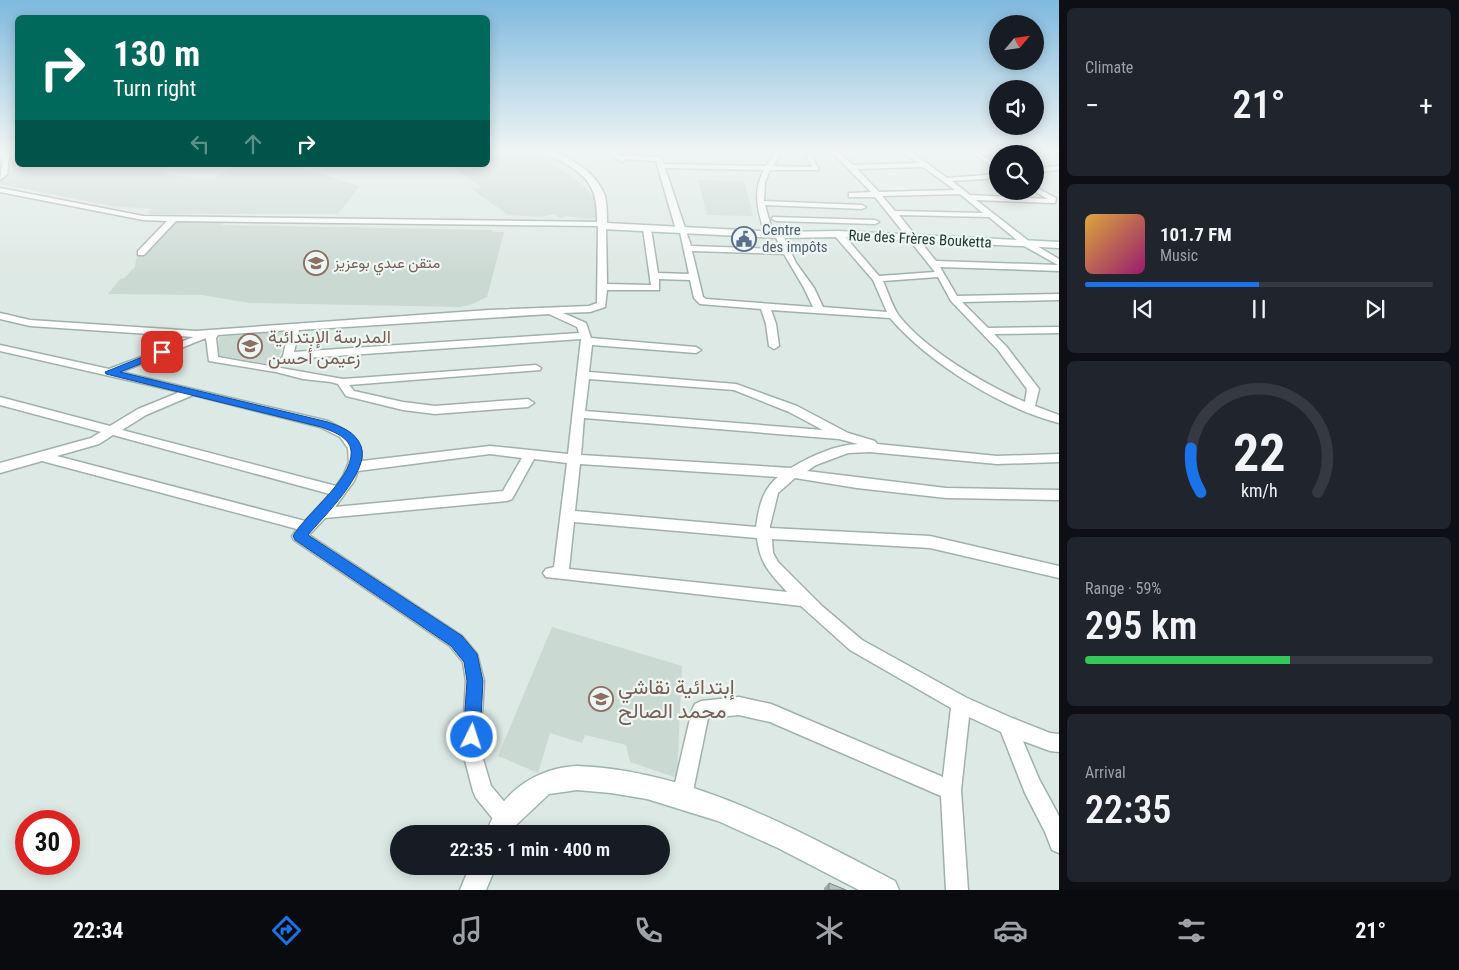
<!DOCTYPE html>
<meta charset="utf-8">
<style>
:root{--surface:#171b24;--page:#20242c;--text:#f1f3f6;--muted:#9ea1a6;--line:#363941;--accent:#1a73e8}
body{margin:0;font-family:"Roboto Condensed",Vazirmatn,sans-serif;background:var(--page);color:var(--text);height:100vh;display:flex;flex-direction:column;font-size:19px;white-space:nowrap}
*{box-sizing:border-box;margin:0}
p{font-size:16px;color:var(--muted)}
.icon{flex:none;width:28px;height:28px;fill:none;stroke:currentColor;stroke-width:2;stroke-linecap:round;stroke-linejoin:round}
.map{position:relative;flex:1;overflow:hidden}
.side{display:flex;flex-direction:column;gap:8px;padding:8px;background:#0d0f14;width:400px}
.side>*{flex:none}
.banner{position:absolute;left:15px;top:15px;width:475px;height:152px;border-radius:8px;box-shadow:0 2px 12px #0003;background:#00695c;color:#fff;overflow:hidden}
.needle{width:32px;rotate:61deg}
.fabs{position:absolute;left:989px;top:15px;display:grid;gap:10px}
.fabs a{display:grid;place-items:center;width:55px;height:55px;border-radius:50%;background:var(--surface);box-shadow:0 2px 12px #0003;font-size:25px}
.speed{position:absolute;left:15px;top:810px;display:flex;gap:10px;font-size:25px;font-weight:700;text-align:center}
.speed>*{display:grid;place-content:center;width:65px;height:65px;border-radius:50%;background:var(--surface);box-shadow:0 2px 12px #0003;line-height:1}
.speed .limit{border:8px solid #d22;background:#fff;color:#111}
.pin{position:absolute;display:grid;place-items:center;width:42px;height:42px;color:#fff;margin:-21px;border-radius:10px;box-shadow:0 2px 8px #0006}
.me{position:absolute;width:55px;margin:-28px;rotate:4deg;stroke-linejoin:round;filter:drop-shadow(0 0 4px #0008)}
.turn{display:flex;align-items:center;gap:18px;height:105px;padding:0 15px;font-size:22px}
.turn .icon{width:65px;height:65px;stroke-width:2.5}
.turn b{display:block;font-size:35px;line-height:42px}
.lanes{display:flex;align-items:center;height:48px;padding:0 15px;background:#0003;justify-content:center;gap:25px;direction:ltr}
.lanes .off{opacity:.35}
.big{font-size:38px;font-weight:600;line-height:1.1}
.side .card{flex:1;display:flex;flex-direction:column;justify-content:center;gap:8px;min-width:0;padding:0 18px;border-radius:8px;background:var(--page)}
.side .dial{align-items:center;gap:0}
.dial svg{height:130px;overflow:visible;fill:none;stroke:var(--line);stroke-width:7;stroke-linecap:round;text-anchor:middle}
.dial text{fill:var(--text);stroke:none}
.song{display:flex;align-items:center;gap:15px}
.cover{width:60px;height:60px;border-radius:8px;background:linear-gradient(135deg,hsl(40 70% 55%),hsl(320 70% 35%))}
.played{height:5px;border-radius:2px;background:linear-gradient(90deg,var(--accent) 50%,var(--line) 50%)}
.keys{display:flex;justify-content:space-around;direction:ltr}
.heat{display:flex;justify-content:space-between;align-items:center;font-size:28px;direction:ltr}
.charge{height:8px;border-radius:4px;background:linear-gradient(90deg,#34c759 59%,var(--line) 0)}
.trip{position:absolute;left:390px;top:825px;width:280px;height:50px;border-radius:25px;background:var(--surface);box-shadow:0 2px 12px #0003;font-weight:600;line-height:50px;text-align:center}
.tab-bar{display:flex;height:80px;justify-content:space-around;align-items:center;background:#090b0e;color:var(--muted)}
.tab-bar .icon{width:35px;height:35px}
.tab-bar .on{color:var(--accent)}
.tab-bar b{font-size:22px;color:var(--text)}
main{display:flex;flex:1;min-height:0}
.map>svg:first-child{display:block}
</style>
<main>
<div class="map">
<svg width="1059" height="890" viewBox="0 0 1059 890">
<rect width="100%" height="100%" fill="#dde9e4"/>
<!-- built -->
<path fill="#cbd9d3" d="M 0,150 L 17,150 L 18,165 L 167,165 L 159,172 L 193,179 L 213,179 L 220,173 L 226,173 L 233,167 L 295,166 L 360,186 L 338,214 L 150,214 L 147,213 L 152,209 L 112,206 L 0,184 Z
M 488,150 L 525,150 L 557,166 L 554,167 L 568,173 L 586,188 L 595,200 L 597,216 L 591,219 L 566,216 L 560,218 L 554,214 L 541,217 L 508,215 L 472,189 L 481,187 L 450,165 L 488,165 Z
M 698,180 L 744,181 L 753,216 L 707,215 Z
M 175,222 L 223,223 L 222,225 L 492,230 L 492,232 L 504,232 L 487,297 L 470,305 L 460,307 L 249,303 L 202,295 L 108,294 L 120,279 L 124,278 L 135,267 L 136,259 Z
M 287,329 L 279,359 L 269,364 L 217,355 L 219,337 Z
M 552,627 L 682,666 L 677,778 L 630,762 L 626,745 L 585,735 L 582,743 L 550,733 L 538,773 L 498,756 Z"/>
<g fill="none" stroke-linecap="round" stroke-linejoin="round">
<defs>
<path id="minor" d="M 4,150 L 10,150 L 7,174 L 0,180 Z
M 604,150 L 612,150 L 619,155 L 659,157 L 662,159 L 664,164 L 766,166 L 777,150 L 783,150 L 773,166 L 812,167 L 806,155 L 811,154 L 819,170 L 770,170 L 765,182 L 764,201 L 862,205 L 866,207 L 862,209 L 765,205 L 773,234 L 769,236 L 765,234 C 758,212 752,192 764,170 L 665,168 L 691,246 L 781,249 L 775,235 L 782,233 L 796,263 L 814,288 L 823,307 L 887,312 L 873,280 L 835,236 L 835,232 L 841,232 L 879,276 L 935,272 L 875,197 L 849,197 L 849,193 L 852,193 L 871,192 L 830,150 L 837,150 L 853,165 L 918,163 L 901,150 L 909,150 L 947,178 L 998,174 L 998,178 L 952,181 L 970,195 L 1048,199 L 1034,191 L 1035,187 L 1056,198 L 1055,203 L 1052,203 L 976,200 L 1030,242 L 1059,259 L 1059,271 L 940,267 L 957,296 L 1059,294 L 1059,300 L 962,302 L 988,328 L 1059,327 L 1059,333 L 994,334 L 1006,346 L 1039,389 L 1035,406 L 1059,415 L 1059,423 C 1001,408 929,363 890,318 L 771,310 L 776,324 L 779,346 L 774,349 L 769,346 L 766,324 L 761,309 L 700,304 L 694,298 L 690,280 L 659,279 L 659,290 L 607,290 L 605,307 L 590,312 L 563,313 L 586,323 L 591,338 L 696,347 L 701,350 L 696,353 L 592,345 L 589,372 L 736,384 L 797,406 L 848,433 L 875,441 L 877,444 L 997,456 L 1059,454 L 1059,462 L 997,464 L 870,452 L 848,453 L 816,465 L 807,471 L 946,488 L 1059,490 L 1059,500 L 946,498 L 857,488 L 795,478 L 778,493 L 770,526 L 770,528 L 930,536 L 1059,566 L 1059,578 L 930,548 L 772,539 L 773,553 L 778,562 L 822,606 L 862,640 L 967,698 L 1012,718 L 1050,733 L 1059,734 L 1059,752 L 1050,751 L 1023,741 L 1039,779 L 1059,816 L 1059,853 L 1052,850 L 1045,832 L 1025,793 L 1001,732 L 969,717 L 961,790 L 968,890 L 946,890 L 941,796 L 770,722 L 739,715 L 708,718 L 692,796 L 689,803 L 682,806 L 675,803 L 672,796 L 692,710 L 695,704 L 701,701 L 739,697 L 771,704 L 943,777 L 951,708 L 850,650 L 801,606 L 546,577 L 543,573 L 546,569 L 554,567 L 567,463 L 534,459 L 512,499 L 507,501 L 325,518 L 309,535 L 462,636 L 477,654 L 484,681 L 480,749 L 491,786 L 512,811 L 515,818 L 512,825 L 505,828 L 498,825 L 476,798 L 473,791 L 462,749 L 466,681 L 463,662 L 450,646 L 294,540 L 292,536 L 297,529 L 42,461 L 0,473 L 0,463 L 91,438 L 101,432 L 0,405 L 0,397 L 110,426 L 138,409 L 180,392 L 0,351 L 0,345 L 109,369 L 194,337 L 30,326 L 0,319 L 0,313 L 30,320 L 196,331 L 489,310 L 589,306 L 597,303 L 598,226 L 176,221 L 144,255 L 138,255 L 138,251 L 167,221 L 143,220 L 0,192 L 0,188 L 143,216 L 602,222 L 606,224 L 607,284 L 651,285 L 643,229 L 647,227 L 651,229 L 658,273 L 689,274 L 680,232 L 676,230 L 656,161 L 625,159 L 622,162 ZM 923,167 L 955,190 L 879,192 L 857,169 ZM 960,194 L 983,213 L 895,211 L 882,196 ZM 899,215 L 989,217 L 1024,246 L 1058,265 L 936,261 ZM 692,251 L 784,254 L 804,288 L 813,307 L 706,299 L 703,297 ZM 938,277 L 951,301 L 998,350 L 1027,389 L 1025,402 C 985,385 926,350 899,316 C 892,306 888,292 883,281 ZM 549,314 L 577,327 L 579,333 L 294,352 L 299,330 ZM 289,330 L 283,356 L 279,361 L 284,364 L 291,359 L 581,339 L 568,454 L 490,446 L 362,461 C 360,436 349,432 328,421 L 121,372 L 206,338 L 209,361 L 276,372 L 303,379 L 331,382 L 338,384 L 346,396 L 403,410 L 435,414 L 528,407 L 534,403 L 528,399 L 435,406 L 403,402 L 354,391 L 349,385 L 540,370 L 541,368 L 536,365 L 343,379 L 218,357 L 216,338 L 218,335 ZM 589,379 L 734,390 L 789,412 L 823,430 L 585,411 ZM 193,395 L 320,427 L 340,437 L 348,448 L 349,462 L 343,476 L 336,486 L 122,430 L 146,415 ZM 584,418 L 839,439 L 858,444 C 835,445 811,456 791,468 L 581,455 ZM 113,435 L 330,494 L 305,521 L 57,456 L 99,444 ZM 490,454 L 522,458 L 503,491 L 335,507 L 354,481 L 358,471 ZM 580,464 L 778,477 C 762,490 759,507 756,527 L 575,511 ZM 574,522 L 757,538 C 760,564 770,573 787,592 L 569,569 Z
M 990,150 L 1047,150 L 981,155 L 998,164 L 998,169 L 971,153 Z
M 1059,166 L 1059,170 L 1035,172 L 1035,168 Z
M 773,217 L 875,220 L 879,222 L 875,224 L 776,221 L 772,219 Z"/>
<path id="secondary" d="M 538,150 C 563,150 596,171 605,196 C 607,205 607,215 607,223 L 779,232 L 838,231 L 1059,242 L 1059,248 L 838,237 L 779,238 L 602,229 L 597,226 C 598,190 591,177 559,160 C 552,157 544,155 538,150 Z
M 577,766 C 691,770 796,830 895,881 L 899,890 L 859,890 L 778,848 L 718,821 L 647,799 L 611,793 L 577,790 L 549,794 L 515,826 L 511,834 L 486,834 C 499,794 535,768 577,766 Z
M 470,866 L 496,866 L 486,890 L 460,890 Z"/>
</defs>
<!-- minor casing -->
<use href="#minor" stroke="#a0b1ab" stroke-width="3"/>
<!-- secondary casing -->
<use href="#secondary" stroke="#9cb5ad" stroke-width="3"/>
<!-- minor -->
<use href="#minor" fill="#fff" fill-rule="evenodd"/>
<!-- secondary -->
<use href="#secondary" fill="#fff" fill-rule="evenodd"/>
</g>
<!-- wall -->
<path fill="#9aa9a3" d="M 829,883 L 846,890 L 824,890 L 824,888 Z"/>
<!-- building -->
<path fill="#b3c4be" stroke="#7d8985" d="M 829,883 L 846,890 L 829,890 Z"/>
<!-- sky -->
<linearGradient id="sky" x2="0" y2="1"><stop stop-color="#7fb9df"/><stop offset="0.55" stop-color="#f0f5f3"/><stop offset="1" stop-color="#f0f5f3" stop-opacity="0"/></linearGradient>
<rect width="1059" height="275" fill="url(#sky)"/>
<!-- route -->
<path fill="#1a73e8" stroke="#114b97" d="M 162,349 L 167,352 L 166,354 L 120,372 L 328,422 C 341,427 355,431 361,446 C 371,471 323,517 308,535 L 462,636 L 477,654 L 483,681 L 480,737 L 478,743 L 472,746 L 466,743 L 463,737 L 467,681 L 464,662 L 451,646 L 295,540 L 293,536 C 305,514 360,474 350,446 C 345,435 331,431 321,427 L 106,374 L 105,372 Z"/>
<!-- icons -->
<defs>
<symbol id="civic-ring" viewBox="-11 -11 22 22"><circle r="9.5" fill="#edf6f2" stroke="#5c6f8a" stroke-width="1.5"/><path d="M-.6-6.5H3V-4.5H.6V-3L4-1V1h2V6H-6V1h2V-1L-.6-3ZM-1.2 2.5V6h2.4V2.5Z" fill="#5c6f8a"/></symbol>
<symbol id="school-ring" viewBox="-11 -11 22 22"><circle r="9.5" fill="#edf6f2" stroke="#8d6e63" stroke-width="1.5"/><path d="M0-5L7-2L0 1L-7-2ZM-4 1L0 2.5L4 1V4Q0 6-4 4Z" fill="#8d6e63"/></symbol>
</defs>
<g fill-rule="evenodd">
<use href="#civic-ring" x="730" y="225" width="28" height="28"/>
<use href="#school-ring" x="302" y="249" width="28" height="28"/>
<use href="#school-ring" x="236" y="332" width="28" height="28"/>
<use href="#school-ring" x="587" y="685" width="28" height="28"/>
</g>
<g text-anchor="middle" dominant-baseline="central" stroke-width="4.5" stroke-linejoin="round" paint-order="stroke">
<!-- far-service labels -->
<g font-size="15" fill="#4e5e75" stroke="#edf6f2" text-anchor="start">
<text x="762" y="230">Centre<tspan x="762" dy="17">des impôts</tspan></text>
</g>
<!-- far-street labels -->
<g font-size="15" fill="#1f3933" stroke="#edf6f2">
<text transform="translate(920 239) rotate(3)">Rue des Frères Bouketta</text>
</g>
<!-- far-education labels -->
<g font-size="15" fill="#785e54" stroke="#edf6f2" text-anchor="start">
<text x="334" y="263">متقن عبدي بوعزيز</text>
</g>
<!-- education labels -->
<g font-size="18" fill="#785e54" stroke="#edf6f2" text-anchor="start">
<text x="268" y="336">المدرسة الإبتدائية<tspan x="268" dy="21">زعيمن أحسن</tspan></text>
</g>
<!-- near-education labels -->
<g font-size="21" fill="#785e54" stroke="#edf6f2" text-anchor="start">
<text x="618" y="687">إبتدائية نقاشي<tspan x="618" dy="24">محمد الصالح</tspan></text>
</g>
</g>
</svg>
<div class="fabs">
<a><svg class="needle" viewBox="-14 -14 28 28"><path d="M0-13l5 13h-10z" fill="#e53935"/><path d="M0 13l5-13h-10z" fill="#9ea1a6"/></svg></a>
<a><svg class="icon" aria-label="sound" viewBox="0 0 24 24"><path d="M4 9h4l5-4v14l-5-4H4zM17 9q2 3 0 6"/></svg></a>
<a><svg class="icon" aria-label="search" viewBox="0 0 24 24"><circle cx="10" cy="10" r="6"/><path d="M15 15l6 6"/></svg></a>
</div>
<div class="speed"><div class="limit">30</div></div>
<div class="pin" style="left:162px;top:352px;background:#d93025"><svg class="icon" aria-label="arrive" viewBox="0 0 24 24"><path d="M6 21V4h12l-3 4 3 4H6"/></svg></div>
<svg class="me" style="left:472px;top:737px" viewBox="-20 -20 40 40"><circle r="17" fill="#1a73e8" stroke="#fff" stroke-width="3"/><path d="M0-11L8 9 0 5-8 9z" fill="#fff"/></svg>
<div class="trip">22:35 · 1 min · 400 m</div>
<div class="banner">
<div class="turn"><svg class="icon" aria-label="right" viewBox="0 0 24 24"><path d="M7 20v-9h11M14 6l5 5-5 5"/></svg><div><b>130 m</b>Turn right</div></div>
<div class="lanes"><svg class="icon off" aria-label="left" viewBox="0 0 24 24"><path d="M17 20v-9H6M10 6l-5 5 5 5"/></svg><svg class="icon off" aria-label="ahead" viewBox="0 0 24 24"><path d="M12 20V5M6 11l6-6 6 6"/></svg><svg class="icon" aria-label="right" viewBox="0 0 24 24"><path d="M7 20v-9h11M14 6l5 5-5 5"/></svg></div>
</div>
</div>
<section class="side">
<div class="card"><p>Climate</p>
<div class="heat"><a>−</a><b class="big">21°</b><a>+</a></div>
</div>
<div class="card">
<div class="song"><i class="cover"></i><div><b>101.7 FM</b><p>Music</p></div></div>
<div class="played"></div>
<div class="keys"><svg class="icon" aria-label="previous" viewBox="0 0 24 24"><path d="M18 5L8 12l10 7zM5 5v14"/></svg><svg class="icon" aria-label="pause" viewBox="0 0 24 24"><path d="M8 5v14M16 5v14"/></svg><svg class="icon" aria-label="next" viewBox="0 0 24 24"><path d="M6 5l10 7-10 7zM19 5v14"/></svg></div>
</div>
<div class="card dial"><svg viewBox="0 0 100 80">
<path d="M14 69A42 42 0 1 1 86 69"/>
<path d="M14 69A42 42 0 0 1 8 42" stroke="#1a73e8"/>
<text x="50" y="56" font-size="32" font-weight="700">22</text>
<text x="50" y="72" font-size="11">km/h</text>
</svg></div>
<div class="card"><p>Range · 59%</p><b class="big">295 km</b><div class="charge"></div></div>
<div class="card"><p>Arrival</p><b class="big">22:35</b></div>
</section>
</main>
<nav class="tab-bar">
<b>22:34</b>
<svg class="icon on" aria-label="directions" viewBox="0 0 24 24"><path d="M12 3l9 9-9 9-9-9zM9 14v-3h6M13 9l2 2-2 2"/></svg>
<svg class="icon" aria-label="music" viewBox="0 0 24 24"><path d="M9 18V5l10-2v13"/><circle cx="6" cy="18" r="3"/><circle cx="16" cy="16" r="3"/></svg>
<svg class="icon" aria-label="phone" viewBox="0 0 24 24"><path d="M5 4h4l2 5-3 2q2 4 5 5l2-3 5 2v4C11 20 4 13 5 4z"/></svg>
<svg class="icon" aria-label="climate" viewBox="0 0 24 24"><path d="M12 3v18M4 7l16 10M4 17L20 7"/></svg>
<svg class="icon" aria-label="car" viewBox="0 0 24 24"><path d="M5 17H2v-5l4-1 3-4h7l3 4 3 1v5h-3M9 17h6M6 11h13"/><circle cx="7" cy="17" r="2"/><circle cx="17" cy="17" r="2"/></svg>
<svg class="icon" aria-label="filters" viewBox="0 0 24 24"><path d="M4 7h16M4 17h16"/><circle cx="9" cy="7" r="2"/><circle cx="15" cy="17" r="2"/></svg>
<b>21°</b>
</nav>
